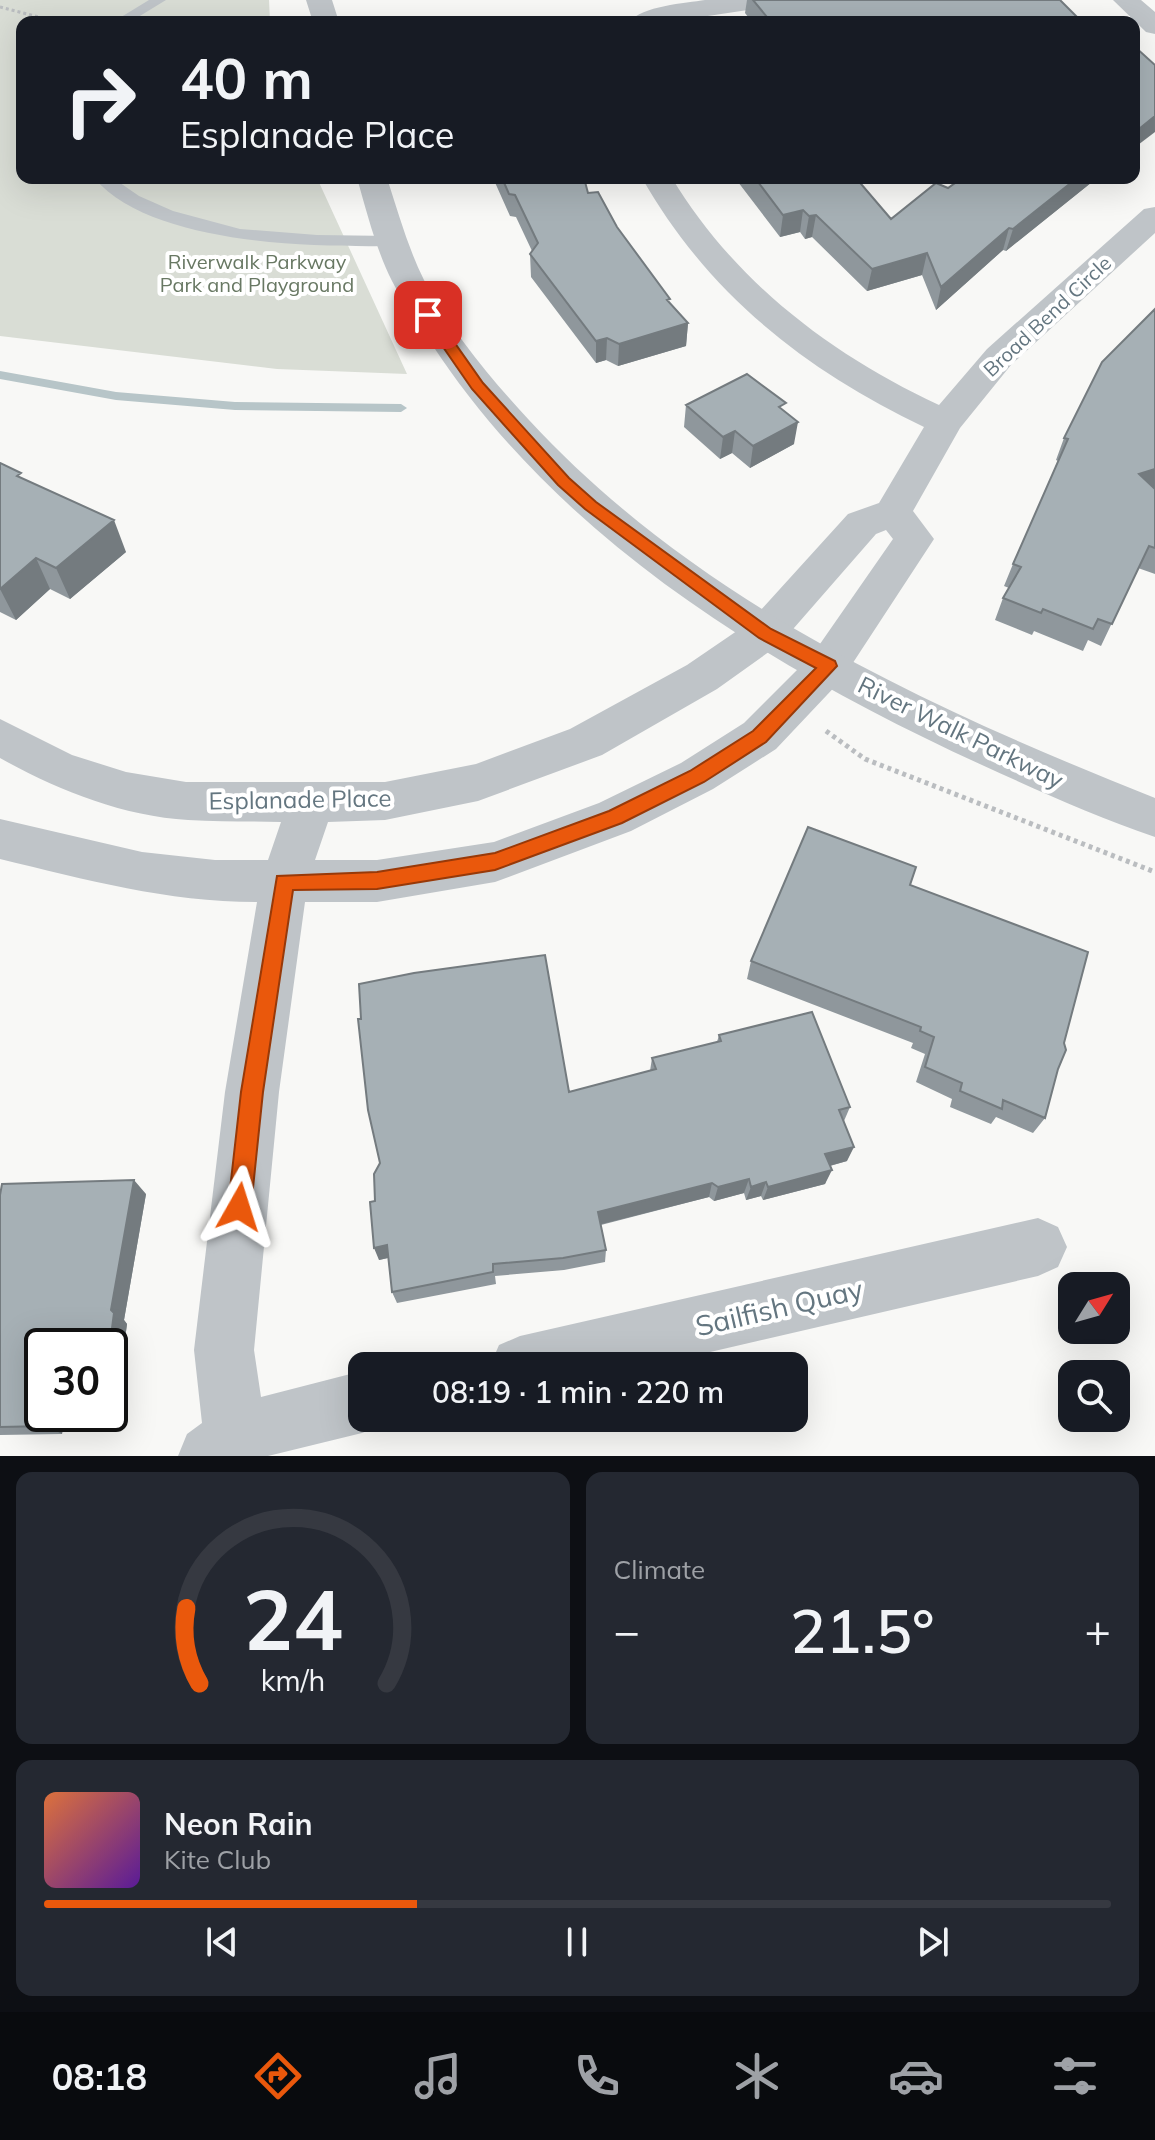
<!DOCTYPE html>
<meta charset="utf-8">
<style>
:root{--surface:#171b24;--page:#242831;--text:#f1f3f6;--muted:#9ea1a6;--line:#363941;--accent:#ea580c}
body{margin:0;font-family:Mulish,sans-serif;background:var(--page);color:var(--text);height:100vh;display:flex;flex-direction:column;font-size:30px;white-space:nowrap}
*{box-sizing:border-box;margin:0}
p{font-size:26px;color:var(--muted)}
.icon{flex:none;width:44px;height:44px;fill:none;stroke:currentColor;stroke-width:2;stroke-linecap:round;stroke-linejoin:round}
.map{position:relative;height:1456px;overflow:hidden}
.details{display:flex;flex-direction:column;gap:16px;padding:16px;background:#0d0f14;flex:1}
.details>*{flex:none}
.guide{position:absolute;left:16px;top:16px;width:1124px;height:168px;border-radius:16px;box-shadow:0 8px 32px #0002;background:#171b24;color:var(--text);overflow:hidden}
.needle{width:52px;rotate:53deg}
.tools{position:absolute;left:1058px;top:1272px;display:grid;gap:16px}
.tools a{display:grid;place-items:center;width:72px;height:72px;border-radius:16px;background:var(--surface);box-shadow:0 8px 32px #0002;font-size:40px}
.speed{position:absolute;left:24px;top:1328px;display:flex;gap:16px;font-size:40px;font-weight:700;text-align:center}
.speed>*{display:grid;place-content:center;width:104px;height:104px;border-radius:50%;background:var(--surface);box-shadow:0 8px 32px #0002;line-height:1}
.speed .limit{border:4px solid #111;border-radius:12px;background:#fff;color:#111}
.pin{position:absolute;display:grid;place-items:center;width:68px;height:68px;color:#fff;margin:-34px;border-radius:16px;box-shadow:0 4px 12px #0006}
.me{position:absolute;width:88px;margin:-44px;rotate:6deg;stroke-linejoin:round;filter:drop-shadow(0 0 6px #0008)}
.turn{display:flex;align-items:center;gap:28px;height:168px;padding:0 32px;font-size:36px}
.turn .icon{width:104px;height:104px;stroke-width:2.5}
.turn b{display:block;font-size:56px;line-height:68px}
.big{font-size:60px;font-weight:600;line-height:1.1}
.details .widget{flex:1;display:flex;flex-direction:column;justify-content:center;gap:12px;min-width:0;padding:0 28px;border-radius:16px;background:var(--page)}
.details .dial{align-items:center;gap:0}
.dial svg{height:208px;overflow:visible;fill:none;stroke:var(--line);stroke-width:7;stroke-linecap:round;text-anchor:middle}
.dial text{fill:var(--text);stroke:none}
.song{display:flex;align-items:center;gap:24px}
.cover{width:96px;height:96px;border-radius:12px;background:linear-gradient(135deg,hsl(20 70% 55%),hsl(270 70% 35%))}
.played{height:8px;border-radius:4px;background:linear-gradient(90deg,var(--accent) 35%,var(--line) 35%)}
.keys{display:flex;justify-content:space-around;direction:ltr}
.heat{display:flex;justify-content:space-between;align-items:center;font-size:44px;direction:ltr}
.details .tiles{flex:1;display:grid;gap:16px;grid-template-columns:1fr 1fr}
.widget:last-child{grid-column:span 2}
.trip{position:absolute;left:348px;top:1352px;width:460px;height:80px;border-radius:16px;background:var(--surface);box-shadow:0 8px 32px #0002;font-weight:600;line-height:80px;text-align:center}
.tabs{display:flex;height:128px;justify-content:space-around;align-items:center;background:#090b0e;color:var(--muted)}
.tabs .icon{width:56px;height:56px}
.tabs .selected{color:var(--accent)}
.tabs b{font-size:36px;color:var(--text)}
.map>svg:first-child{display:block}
</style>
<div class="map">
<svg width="1155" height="1456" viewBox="0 0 1155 1456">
<rect width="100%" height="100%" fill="#f8f8f6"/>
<!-- green -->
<path fill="#d9ddd5" d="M 0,0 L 269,0 L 270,22 L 22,22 L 22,178 L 317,178 L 407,374 L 277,369 L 0,336 Z"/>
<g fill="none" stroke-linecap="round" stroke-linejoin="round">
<!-- stream -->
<path fill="#b7c5c8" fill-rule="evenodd" d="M 0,371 L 116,392 L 235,402 L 401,404 L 407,408 L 401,412 L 235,410 L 116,400 L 0,379 Z"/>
<!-- path-far1 -->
<path stroke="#babdc0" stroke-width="3" stroke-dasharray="3 3" stroke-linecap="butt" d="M 0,7 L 58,22"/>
<!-- path -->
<path stroke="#babdc0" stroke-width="5" stroke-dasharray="4 4" stroke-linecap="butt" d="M 826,731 L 865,759 L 1155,872"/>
<!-- service -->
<path fill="#bfc4c8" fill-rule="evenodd" d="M 149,0 L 166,0 L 130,22 L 113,22 Z
M 94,178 L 113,178 L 139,196 L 173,211 L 240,229 L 317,235 L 392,236 L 401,241 L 392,246 C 310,247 152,245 94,178 Z"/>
<!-- minor -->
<path fill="#bfc4c8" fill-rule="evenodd" d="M 705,0 L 774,0 L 770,5 L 761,8 L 668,22 L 630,22 C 641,6 686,3 705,0 Z
M 1113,0 L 1141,0 L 1155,12 L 1155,34 L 1146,32 Z
M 642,178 L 672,178 C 734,281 831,355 939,405 L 987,349 L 1144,209 L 1155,207 L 1155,233 L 1011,365 L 960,428 L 913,511 L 934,539 L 843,678 L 776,749 L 713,789 L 631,831 L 495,882 L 377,902 L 305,902 L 279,1092 L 254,1350 L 261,1397 L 362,1371 L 362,1418 L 386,1418 L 384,1424 L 362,1433 L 268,1456 L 178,1456 L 187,1434 L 202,1423 L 194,1350 L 225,1092 L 257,902 C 167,902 87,880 0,859 L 0,819 L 142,852 L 215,860 L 268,860 L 281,822 C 250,821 219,822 188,820 C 122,816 57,790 0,758 L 0,719 L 72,755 L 126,772 L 186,782 L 385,782 L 476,764 L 570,729 L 687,665 L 750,622 L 848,514 L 879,503 L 924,427 C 805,370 708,294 642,178 ZM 886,530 L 893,539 L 813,654 L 744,723 L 681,763 L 599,803 L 494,842 L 377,860 L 315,860 L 328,822 L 385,820 L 478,801 L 602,755 L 717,689 L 780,644 L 876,534 Z
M 1038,1218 L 1058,1227 L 1067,1247 L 1058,1267 L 1038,1276 L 650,1366 L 490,1366 L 499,1345 L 520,1336 Z"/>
<!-- tertiary -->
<path fill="#bfc4c8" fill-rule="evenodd" d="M 306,0 L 332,0 L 339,22 L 313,22 Z
M 357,178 L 387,178 C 398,212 408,248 424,280 C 451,331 490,378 529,420 C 697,602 929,708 1155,798 L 1155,837 C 1096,817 1039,791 982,765 C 771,668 560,541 431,343 C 418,322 403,303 392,281 C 376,249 367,213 357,178 Z"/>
</g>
<!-- wall -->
<path fill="#8f979c" d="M 747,0 L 1060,0 L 1082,22 L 752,22 L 745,13 Z
M 493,178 L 584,178 L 588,193 L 617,227 L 669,302 L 688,323 L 686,346 L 618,366 L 606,360 L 596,363 L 531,277 L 530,254 L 532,251 L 516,217 L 510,216 Z
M 739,178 L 856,178 L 891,219 L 948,188 L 1097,178 L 1006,251 L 1003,250 L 936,310 L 922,275 L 867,291 L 812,237 L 805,239 L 800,232 L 780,237 L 738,182 Z
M 1155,309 L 1155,574 L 1138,568 L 1101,646 L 1088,640 L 1083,651 L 1034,631 L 1032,635 L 995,620 L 1003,598 L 1009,588 L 1004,586 L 1013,564 L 1058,461 L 1056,460 L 1064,438 Z
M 686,405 L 785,411 L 794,444 L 750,468 L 732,453 L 720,459 L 684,427 Z
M 0,463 L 126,552 L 70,599 L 50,589 L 16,620 L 0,612 Z
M 910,885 L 1064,1043 L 1045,1118 L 1033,1133 L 996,1117 L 991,1124 L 950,1107 L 952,1099 L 916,1082 L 925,1054 L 911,1048 L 913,1043 L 747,979 L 751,961 Z
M 719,1035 L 850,1107 L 844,1121 L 847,1161 L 830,1166 L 825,1184 L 763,1200 L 761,1196 L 746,1200 L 744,1193 L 714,1201 L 709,1197 L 601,1225 L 606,1250 L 605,1262 L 564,1270 L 495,1276 L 496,1284 L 397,1303 L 392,1292 L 388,1258 L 379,1260 L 375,1201 L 380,1163 L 569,1092 L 650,1071 L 652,1058 L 717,1042 Z
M 146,1194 L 124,1320 L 127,1324 L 124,1346 L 118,1354 L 110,1401 L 110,1346 L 42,1414 L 108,1414 L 107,1420 L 64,1421 L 62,1434 L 0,1435 L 0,1195 Z"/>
<!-- shaded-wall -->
<path fill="#747b7f" d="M 1155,116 L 1155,132 L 1134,148 L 1134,133 Z
M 1077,178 L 1097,178 L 1006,251 L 1013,229 Z
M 803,210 L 800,232 L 780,237 L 783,215 Z
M 816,215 L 812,237 L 805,239 L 809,216 Z
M 1009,228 L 1003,250 L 936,310 L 941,287 Z
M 927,253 L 922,275 L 867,291 L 872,269 Z
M 688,323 L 686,346 L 618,366 L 619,344 Z
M 607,338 L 606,360 L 596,363 L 596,341 Z
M 798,422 L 794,444 L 750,468 L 753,446 Z
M 735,431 L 732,453 L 720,459 L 723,437 Z
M 1155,469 L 1155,488 L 1129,496 L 1139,474 Z
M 114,520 L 126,552 L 70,599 L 56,568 Z
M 36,558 L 50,589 L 16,620 L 0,589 Z
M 854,1147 L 847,1161 L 818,1169 L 825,1154 Z
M 832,1170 L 825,1184 L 763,1200 L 768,1187 Z
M 749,1179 L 744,1193 L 714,1201 L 718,1187 Z
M 134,1180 L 146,1194 L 124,1320 L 127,1324 L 124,1346 L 118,1354 L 110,1401 L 110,1346 L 104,1346 Z
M 766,1182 L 761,1196 L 746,1200 L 751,1187 Z
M 712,1183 L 709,1197 L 598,1225 L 598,1212 Z
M 387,1245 L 392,1257 L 379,1260 L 374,1248 Z
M 48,1414 L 64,1421 L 62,1434 L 47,1426 Z
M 96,1414 L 108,1414 L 107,1420 Z"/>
<!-- building -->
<path fill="#a6b0b5" stroke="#747b7f" stroke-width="2" d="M 753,0 L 1060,0 L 1082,22 L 1021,22 L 1019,20 L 1003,22 L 771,22 Z
M 1134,46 L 1155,65 L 1155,116 L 1134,133 Z
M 502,178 L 584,178 L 588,193 L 598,192 L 617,227 L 670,299 L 667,300 L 688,323 L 619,344 L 607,338 L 596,341 L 530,254 L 538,243 L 515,195 L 509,194 Z
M 755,178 L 856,178 L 891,219 L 936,183 L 948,188 L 962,178 L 1077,178 L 1013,229 L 1009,228 L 941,287 L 927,253 L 872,269 L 816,215 L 809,216 L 803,210 L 783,215 Z
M 1155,309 L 1155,469 L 1139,474 L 1155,489 L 1155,548 L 1149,546 L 1112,624 L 1098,619 L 1093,629 L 1043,609 L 1041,613 L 1003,598 L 1021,567 L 1013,564 L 1068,439 L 1064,438 L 1102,362 Z
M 747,374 L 786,403 L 779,407 L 798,422 L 753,446 L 735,431 L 723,437 L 686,405 Z
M 0,463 L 21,473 L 17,476 L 114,520 L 56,568 L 36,558 L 0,589 Z
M 808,827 L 916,867 L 910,885 L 1088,952 L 1064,1043 L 1066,1050 L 1058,1069 L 1045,1118 L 1003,1100 L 1002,1109 L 960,1091 L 962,1083 L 925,1067 L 934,1037 L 920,1031 L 921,1027 L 751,961 Z
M 545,955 L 569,1092 L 656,1069 L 652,1058 L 721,1041 L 719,1035 L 812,1012 L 850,1107 L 839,1110 L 854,1147 L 825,1154 L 832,1170 L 768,1187 L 766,1182 L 751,1187 L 749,1179 L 718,1187 L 712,1183 L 598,1212 L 606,1250 L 563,1258 L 493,1264 L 493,1272 L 392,1292 L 387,1245 L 374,1248 L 370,1202 L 375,1201 L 374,1174 L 380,1163 L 368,1110 L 358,1019 L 361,1019 L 359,984 L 414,973 Z
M 134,1180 L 111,1310 L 114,1313 L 111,1336 L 105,1343 L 104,1346 L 42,1346 L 42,1414 L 48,1414 L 47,1426 L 0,1427 L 0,1195 L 2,1184 Z"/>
<!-- route -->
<path fill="#ea580c" stroke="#983908" stroke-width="2" d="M 428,311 L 433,312 L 483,383 L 569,478 L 596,502 L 771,629 L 835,661 L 837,666 L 766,742 L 704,782 L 622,823 L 495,870 L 377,889 L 293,890 L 263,1092 L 251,1207 L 248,1215 L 239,1218 L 231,1215 L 228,1207 L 241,1092 L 277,876 L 377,872 L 495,853 L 609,811 L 690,771 L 753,731 L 816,668 L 759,638 L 585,509 L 558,485 L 472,389 L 421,315 Z"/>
<g text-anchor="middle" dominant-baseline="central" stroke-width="8" stroke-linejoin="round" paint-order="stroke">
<!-- far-park labels -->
<g font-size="20" fill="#687863" stroke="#fff">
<text x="257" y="261">Riverwalk Parkway<tspan x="257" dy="23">Park and Playground</tspan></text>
</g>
<!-- far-street labels -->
<g font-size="20" fill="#647680" stroke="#fff">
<text transform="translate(1047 316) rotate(-43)">Broad Bend Circle</text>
</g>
<!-- street labels -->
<g font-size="24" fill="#647680" stroke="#fff">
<text transform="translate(961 732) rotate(26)">River Walk Parkway</text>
<text transform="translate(300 799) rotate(-1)">Esplanade Place</text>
</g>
<!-- near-street labels -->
<g font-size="28" fill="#647680" stroke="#fff">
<text transform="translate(779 1307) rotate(-13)">Sailfish Quay</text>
</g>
</g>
</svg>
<div class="tools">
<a><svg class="needle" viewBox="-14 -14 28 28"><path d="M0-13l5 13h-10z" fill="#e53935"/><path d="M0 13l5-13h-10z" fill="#9ea1a6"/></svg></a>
<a><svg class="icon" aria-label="search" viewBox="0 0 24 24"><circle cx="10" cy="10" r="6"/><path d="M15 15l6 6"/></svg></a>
</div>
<div class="speed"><div class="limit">30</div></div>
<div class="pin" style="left:428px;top:315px;background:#d93025"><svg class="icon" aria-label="arrive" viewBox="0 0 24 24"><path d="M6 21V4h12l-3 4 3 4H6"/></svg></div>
<svg class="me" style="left:239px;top:1207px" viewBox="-20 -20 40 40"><path d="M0-17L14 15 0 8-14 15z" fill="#ea580c" stroke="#fff" stroke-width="4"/></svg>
<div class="trip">08:19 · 1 min · 220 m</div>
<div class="guide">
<div class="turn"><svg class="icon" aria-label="right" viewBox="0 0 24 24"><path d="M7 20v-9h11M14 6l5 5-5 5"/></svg><div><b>40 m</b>Esplanade Place</div></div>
</div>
</div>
<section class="details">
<div class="tiles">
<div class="widget dial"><svg viewBox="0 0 100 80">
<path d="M14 69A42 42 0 1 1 86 69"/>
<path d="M14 69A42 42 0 0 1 9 40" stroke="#ea580c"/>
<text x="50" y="56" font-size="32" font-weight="700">24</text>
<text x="50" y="72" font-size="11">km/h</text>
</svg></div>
<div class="widget"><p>Climate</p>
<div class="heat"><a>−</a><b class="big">21.5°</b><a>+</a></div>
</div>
<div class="widget">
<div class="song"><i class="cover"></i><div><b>Neon Rain</b><p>Kite Club</p></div></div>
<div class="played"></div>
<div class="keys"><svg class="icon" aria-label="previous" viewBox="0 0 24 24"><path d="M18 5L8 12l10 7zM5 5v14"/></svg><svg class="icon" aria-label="pause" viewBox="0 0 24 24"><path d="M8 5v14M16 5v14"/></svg><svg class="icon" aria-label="next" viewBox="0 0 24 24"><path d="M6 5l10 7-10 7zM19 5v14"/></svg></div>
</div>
</div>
</section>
<nav class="tabs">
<b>08:18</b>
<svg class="icon selected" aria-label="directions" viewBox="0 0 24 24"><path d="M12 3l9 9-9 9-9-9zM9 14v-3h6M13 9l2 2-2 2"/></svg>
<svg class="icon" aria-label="music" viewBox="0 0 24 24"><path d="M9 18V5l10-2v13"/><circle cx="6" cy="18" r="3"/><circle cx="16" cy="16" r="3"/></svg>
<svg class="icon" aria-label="phone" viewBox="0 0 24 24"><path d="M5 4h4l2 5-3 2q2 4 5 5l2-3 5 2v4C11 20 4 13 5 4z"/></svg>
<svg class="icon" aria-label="climate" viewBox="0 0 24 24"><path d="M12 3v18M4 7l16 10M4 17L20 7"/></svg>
<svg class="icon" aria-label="car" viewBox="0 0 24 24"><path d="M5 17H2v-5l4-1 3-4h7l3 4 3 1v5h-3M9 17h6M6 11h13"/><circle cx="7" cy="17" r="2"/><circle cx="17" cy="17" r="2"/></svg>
<svg class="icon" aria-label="filters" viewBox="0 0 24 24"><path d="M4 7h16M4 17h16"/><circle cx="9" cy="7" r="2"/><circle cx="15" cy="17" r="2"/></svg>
</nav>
